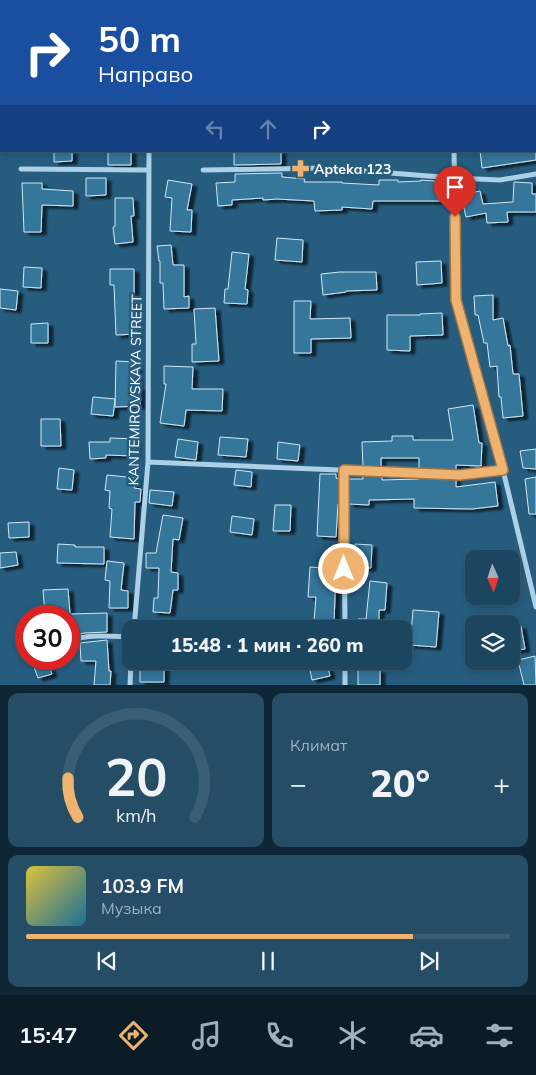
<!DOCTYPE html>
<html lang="ru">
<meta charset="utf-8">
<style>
:root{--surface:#1c465f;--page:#254d65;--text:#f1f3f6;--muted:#a0b1bd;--line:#3a5e74;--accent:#efb371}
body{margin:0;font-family:Mulish,sans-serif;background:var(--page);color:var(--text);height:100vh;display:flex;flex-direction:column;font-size:19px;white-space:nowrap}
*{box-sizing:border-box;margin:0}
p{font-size:16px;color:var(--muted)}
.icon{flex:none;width:28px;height:28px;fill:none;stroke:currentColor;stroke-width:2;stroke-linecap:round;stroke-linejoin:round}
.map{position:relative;height:685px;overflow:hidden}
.panel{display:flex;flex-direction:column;gap:8px;padding:8px;background:#0f2634;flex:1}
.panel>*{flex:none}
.banner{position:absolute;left:0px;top:0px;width:536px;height:152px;box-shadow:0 2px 8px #0003,0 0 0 1px var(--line);background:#1a4fa0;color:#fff;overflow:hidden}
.needle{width:32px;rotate:177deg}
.tools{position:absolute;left:465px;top:550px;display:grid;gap:10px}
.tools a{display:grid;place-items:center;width:55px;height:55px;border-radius:10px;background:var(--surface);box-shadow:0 2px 8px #0003,0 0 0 1px var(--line);font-size:25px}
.speed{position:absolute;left:15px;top:605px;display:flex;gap:10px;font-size:25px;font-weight:700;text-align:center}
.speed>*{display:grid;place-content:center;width:65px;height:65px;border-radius:50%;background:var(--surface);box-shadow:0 2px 8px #0003,0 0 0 1px var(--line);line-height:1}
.speed .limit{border:8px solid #d22;background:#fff;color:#111}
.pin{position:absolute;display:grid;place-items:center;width:42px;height:42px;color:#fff;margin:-51px -21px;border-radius:50% 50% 50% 0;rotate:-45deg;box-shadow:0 0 5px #0007}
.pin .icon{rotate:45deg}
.me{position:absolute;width:55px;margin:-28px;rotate:0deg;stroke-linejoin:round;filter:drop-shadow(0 0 4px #0008)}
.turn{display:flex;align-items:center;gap:18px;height:105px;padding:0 15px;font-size:22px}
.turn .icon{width:65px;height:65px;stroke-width:2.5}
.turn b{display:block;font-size:35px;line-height:42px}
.lanes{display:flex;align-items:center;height:48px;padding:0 15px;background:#0003;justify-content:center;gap:25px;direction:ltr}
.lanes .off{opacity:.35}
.big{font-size:38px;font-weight:800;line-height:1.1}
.panel .tile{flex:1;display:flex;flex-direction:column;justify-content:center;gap:8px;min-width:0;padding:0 18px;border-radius:10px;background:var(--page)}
.panel .dial{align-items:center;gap:0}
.dial svg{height:130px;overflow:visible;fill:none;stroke:var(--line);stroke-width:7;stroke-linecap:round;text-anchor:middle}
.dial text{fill:var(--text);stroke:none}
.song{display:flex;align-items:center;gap:15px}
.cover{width:60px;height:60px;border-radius:8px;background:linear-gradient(135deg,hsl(50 70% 55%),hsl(200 70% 35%))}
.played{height:5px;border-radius:2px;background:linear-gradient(90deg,var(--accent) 80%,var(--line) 80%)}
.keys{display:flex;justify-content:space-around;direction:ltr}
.heat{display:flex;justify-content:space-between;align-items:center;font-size:28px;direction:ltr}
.panel .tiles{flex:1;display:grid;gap:8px;grid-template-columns:1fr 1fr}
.tile:last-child{grid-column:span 2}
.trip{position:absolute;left:122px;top:620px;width:290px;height:50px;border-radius:10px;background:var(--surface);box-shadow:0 2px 8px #0003,0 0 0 1px var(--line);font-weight:800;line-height:50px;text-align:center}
.tabs{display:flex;height:80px;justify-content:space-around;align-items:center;background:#0b1c26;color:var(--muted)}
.tabs .icon{width:35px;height:35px}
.tabs .on{color:var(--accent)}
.tabs b{font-size:22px;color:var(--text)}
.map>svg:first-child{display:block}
</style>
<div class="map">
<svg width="536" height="685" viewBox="0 0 536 685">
<defs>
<filter id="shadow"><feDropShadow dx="5" dy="3" stdDeviation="1" flood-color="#0009"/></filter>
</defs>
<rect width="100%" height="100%" fill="#265d7f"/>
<!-- building -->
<path fill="#36769b" stroke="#cfe7f5" filter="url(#shadow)" d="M 54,151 L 72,151 L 72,161 L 54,162 Z
M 108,151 L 131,151 L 131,165 L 108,165 Z
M 234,151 L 281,151 L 281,164 L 234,165 Z
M 480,151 L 536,151 L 536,160 L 482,168 Z
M 282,173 L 282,177 L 305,179 L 304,182 L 342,182 L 342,183 L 379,185 L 379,180 L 398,180 L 398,182 L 421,181 L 421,180 L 447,182 L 447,201 L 373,201 L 372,209 L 342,207 L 342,210 L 315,211 L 314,201 L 277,199 L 263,200 L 263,198 L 232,200 L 232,205 L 218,206 L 216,183 L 235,182 L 235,174 Z
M 86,178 L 106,178 L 106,195 L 86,196 Z
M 168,180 L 192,184 L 187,210 L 192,210 L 191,232 L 170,231 L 172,198 L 165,197 Z
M 514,182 L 532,183 L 532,194 L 536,194 L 536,212 L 507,212 L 508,222 L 487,223 L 486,213 L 466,217 L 461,195 L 480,191 L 483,204 L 513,202 Z
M 22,183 L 42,183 L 42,189 L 73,191 L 73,206 L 42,205 L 41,232 L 24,232 Z
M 115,198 L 133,198 L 134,216 L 131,216 L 133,242 L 115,244 L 113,227 L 115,226 Z
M 277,238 L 303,240 L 302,262 L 275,260 Z
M 171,245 L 173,265 L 184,265 L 184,297 L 189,296 L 189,308 L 164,309 L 163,283 L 160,283 L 160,261 L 159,261 L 157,246 Z
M 232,252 L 249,254 L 245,289 L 248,290 L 247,304 L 224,303 L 225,289 L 228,289 Z
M 441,261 L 442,283 L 417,285 L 416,262 Z
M 24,267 L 42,268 L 41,288 L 23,287 Z
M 110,269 L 134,269 L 134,290 L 137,334 L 116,335 L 114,285 L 110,285 Z
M 340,272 L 376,272 L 377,290 L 346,291 L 346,292 L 323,295 L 321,274 Z
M 0,289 L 18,291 L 16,310 L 0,308 Z
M 493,295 L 493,320 L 503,318 L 508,346 L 510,345 L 513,374 L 519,374 L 523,416 L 503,418 L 501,397 L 499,397 L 497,366 L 490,367 L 487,343 L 484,343 L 478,315 L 475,315 L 474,296 Z
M 294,301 L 311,301 L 310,319 L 350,318 L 351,338 L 311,339 L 311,353 L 294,353 Z
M 215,308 L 219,361 L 192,362 L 192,344 L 196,344 L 194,309 Z
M 442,313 L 443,335 L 410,336 L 410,351 L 387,350 L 387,315 L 420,315 L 420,314 Z
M 48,323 L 48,343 L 31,343 L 31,324 Z
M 116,361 L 137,362 L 137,387 L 140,387 L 140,406 L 115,407 Z
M 164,366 L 193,367 L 192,389 L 223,389 L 222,411 L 186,410 L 184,426 L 160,423 L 166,384 L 164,384 Z
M 93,397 L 115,399 L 113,416 L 91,414 Z
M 473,405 L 479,443 L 482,443 L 481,466 L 456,465 L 456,470 L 419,469 L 419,458 L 381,458 L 381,467 L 363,467 L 362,442 L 392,441 L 392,436 L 413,436 L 413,440 L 453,440 L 448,409 Z
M 41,419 L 60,419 L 61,446 L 41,446 Z
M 220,437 L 248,439 L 246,457 L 218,455 Z
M 110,438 L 136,439 L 135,456 L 106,455 L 106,458 L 90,459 L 89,442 L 110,442 Z
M 178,439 L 198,442 L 196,460 L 175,457 Z
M 278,442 L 300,445 L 298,461 L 277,459 Z
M 536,449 L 536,469 L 523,468 L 520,451 Z
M 59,468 L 74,470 L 72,490 L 57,489 Z
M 236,470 L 252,472 L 251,487 L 234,485 Z
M 320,474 L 336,474 L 336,478 L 340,479 L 340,504 L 338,504 L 336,537 L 317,536 Z
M 107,475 L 136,478 L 134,488 L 141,489 L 140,502 L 135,502 L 134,539 L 110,537 L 112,509 L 109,508 L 110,491 L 105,490 Z
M 363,475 L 382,476 L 382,480 L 419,479 L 419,478 L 456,479 L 456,487 L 495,482 L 498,506 L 472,509 L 414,508 L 414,499 L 369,500 L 369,505 L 349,504 L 348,479 L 363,479 Z
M 536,477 L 536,514 L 529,514 L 525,479 Z
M 150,490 L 174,492 L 172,506 L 149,503 Z
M 275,505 L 291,505 L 290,531 L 273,531 Z
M 163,515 L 183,518 L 179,540 L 173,539 L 171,572 L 178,573 L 178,590 L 173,590 L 170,613 L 153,612 L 154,598 L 158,598 L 159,568 L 146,568 L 146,553 L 156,553 Z
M 232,516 L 254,519 L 252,535 L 230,532 Z
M 29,522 L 29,537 L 9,538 L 8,523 Z
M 58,544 L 75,545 L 75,547 L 104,547 L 104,564 L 57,563 Z
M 355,544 L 372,545 L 371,568 L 354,568 Z
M 16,552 L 18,565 L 0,568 L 0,553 Z
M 107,561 L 124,563 L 121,590 L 128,591 L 128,608 L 109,608 L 110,581 L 105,580 Z
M 310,567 L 336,569 L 334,623 L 314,621 L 316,597 L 308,597 Z
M 370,581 L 387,583 L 385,610 L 379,610 L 379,629 L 358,629 L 358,619 L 366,619 Z
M 68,589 L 70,613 L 45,615 L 43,590 Z
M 413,610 L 439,612 L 436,647 L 410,645 Z
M 107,613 L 107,632 L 84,633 L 69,637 L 69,614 Z
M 521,626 L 525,649 L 511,651 L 511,627 Z
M 107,640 L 109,671 L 111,671 L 110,685 L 94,685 L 96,661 L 81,661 L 80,643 Z
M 535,656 L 536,685 L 524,685 L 518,660 Z
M 31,659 L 46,659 L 52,674 L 38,678 Z
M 327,662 L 330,676 L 312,680 L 309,665 Z
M 140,665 L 164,665 L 164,682 L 140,682 Z
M 358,670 L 380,670 L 380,685 L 358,685 Z"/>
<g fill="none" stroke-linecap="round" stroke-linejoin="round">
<!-- street -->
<path stroke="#acd1e6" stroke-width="5" d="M 148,0 L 148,1
M 452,0 L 452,1
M 454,151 L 457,300 L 503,470 L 536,607
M 21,169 L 149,170
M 203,170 L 326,168 L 454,178 L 500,180 L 536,174
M 148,462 L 460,475 L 503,470
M 344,470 L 345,629
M 134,629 L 148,462 L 149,151
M 69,641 C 89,634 110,636 131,637
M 345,661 L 345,685
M 130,685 L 131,661"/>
</g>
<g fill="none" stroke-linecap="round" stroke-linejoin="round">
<defs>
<path id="route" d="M 344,569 L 344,470 L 460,475 L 503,470 L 456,300 L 455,217"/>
</defs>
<!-- route casing -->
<use href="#route" stroke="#9b7449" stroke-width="12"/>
<!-- route -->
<use href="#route" stroke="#efb371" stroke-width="9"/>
</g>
<!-- icons -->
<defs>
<symbol id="pharmacy-bare" viewBox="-9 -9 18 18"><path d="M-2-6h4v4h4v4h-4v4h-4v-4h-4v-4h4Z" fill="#efb371" stroke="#265d7f" stroke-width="2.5" paint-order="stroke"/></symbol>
</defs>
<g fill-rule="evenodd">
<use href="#pharmacy-bare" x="288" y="156" width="25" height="25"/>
</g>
<g text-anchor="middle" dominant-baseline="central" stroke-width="5" stroke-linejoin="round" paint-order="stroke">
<!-- poi labels -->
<g font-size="14" font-weight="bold" fill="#fff" stroke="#265d7f" text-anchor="start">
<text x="314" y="169">Apteka 123</text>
</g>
<!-- street labels -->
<g font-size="14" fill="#fff" stroke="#265d7f">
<text transform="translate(135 390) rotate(-89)">KANTEMIROVSKAYA STREET</text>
</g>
</g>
</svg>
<div class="tools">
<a><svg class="needle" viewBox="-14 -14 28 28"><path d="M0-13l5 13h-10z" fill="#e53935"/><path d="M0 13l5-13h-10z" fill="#a0b1bd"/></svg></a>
<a><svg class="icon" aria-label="layers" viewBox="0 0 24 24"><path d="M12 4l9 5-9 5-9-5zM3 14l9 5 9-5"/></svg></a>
</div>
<div class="speed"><div class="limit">30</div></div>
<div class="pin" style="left:455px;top:217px;background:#d93025"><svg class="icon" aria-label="arrive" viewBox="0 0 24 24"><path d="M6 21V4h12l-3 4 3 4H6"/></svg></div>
<svg class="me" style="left:344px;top:569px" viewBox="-20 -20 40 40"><circle r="17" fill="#efb371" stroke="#fff" stroke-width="3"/><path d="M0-11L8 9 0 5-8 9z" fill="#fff"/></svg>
<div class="trip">15:48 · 1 мин · 260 m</div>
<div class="banner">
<div class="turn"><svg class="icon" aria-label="right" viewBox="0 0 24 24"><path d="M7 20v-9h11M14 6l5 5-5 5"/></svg><div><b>50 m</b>Направо</div></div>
<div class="lanes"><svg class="icon off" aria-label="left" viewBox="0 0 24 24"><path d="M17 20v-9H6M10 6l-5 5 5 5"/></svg><svg class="icon off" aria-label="ahead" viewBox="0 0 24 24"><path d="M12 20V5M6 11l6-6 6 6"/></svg><svg class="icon" aria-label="right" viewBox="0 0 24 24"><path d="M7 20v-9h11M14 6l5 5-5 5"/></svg></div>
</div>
</div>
<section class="panel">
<div class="tiles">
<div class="tile dial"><svg viewBox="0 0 100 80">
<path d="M14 69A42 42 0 1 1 86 69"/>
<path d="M14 69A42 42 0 0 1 8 45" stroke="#efb371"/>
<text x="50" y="56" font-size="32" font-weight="700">20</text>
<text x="50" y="72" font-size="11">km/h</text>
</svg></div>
<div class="tile"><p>Климат</p>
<div class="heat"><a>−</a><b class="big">20°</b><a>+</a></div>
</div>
<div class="tile">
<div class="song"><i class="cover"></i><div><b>103.9 FM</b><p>Музыка</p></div></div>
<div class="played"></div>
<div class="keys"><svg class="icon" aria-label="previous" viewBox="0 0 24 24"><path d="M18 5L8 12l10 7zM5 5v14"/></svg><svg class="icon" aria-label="pause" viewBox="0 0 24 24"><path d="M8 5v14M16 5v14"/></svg><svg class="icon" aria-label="next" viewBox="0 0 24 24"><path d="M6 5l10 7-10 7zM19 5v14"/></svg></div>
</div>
</div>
</section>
<nav class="tabs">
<b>15:47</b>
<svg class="icon on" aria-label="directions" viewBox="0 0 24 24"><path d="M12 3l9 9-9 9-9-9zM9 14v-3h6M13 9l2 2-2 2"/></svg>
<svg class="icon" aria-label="music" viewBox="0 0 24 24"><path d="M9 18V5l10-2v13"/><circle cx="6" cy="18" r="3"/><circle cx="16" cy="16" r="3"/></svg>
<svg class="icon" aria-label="phone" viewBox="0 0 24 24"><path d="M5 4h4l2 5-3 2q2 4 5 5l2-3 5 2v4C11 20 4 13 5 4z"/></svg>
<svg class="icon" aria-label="climate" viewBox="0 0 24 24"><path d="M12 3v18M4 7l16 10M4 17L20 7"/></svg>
<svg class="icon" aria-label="car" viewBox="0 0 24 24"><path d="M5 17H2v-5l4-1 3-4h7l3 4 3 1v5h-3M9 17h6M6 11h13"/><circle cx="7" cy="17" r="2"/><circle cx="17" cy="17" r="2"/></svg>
<svg class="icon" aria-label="filters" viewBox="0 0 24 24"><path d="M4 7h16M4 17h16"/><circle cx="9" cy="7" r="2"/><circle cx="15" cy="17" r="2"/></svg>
</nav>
